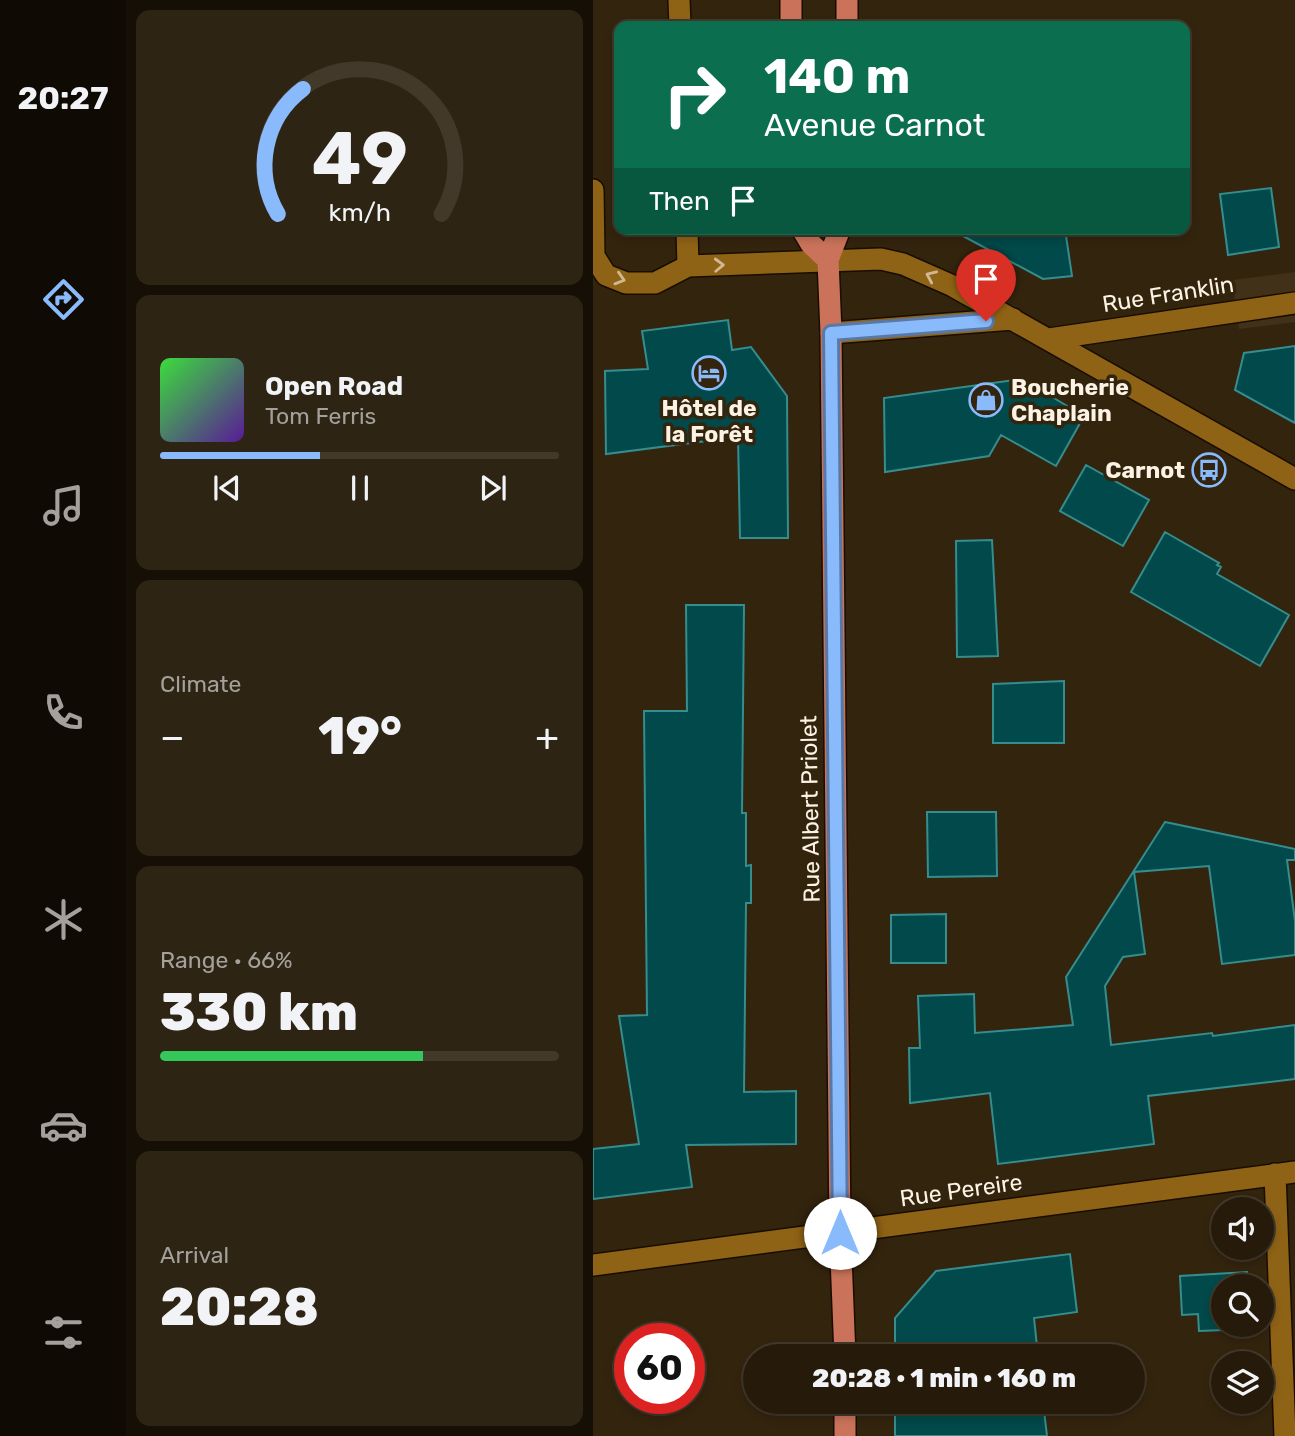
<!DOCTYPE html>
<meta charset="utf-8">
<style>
:root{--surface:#261b0a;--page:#2e2413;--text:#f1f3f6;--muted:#a4a19c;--line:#42392b;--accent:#89bafc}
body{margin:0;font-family:Rubik,sans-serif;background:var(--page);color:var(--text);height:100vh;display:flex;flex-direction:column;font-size:26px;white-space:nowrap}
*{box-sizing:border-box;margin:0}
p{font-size:23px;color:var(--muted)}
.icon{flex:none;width:38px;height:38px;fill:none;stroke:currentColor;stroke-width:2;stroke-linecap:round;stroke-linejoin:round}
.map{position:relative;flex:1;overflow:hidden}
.drawer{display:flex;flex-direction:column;gap:10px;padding:10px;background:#150f06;width:467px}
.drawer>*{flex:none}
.banner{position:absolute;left:21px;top:21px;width:576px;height:214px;border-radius:14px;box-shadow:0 4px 10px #0003,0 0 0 2px var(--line);background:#0b6e4f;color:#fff;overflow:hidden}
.controls{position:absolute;left:618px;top:1197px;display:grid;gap:14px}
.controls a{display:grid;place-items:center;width:63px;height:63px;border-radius:50%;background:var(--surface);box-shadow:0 4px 10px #0003,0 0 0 2px var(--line);font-size:35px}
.speed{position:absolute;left:21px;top:1323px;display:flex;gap:14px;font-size:35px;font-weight:700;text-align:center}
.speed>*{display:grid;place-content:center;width:91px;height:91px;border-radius:50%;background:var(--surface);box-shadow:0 4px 10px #0003,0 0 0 2px var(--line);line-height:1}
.speed .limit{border:10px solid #d22;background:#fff;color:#111}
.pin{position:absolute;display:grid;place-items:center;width:60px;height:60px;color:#fff;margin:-72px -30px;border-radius:50% 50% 50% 0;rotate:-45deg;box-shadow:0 0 7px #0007}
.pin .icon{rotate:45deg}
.me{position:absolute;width:77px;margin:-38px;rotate:0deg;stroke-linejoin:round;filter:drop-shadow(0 0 5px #0008)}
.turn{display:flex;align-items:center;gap:24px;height:147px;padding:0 35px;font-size:32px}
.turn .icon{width:91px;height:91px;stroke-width:2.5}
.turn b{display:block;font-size:49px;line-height:60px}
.then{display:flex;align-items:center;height:66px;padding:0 35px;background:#0003;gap:14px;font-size:26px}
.big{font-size:52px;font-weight:800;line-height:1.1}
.drawer .widget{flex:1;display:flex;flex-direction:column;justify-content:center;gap:10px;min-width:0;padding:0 24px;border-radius:14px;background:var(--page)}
.drawer .dial{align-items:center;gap:0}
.dial svg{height:182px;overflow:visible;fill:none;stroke:var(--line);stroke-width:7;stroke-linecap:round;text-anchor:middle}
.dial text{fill:var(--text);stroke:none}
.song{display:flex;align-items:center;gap:21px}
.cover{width:84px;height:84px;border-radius:10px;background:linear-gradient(135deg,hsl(120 70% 55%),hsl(270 70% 35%))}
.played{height:7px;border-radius:4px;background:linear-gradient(90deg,var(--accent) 40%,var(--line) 40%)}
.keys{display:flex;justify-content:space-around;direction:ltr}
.heat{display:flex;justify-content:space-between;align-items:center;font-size:38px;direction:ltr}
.charge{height:10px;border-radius:5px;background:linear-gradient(90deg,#34c759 66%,var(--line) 0)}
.trip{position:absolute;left:150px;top:1344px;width:402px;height:70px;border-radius:35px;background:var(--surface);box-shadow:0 4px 10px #0003,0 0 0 2px var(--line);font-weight:800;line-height:70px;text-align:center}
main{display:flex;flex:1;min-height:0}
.dock{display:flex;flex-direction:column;width:126px;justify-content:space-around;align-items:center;background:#0f0b04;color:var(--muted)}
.dock .icon{width:49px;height:49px}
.dock .on{color:var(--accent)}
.dock b{font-size:32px;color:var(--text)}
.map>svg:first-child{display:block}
</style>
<main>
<nav class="dock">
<b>20:27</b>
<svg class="icon on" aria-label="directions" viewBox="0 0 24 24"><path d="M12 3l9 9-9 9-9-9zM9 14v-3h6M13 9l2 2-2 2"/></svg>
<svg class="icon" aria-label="music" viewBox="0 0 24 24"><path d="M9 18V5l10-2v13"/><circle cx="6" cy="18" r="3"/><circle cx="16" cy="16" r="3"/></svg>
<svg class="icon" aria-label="phone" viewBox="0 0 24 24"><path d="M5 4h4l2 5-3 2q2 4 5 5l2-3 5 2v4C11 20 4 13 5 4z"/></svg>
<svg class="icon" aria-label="climate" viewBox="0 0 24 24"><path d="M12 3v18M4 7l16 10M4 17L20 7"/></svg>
<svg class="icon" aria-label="car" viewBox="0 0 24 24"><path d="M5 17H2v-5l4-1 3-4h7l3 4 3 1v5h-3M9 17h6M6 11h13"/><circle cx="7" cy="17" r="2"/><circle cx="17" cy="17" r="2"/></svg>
<svg class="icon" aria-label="filters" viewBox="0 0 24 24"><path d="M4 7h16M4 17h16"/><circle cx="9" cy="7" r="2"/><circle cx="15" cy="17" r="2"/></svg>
</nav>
<section class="drawer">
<div class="widget dial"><svg viewBox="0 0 100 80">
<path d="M14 69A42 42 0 1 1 86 69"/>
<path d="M14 69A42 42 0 0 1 25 14" stroke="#89bafc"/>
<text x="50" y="56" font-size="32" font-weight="700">49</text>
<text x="50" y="72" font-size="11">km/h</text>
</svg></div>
<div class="widget">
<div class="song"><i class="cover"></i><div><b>Open Road</b><p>Tom Ferris</p></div></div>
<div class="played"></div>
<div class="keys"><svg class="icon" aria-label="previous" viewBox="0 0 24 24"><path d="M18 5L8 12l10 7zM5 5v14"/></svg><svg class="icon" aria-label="pause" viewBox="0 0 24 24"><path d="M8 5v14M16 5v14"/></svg><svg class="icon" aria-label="next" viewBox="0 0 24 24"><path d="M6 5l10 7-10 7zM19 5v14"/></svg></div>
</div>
<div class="widget"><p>Climate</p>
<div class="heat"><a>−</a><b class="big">19°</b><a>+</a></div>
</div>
<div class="widget"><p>Range · 66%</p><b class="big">330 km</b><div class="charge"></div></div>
<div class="widget"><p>Arrival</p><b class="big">20:28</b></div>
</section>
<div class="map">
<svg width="702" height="1436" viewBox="0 0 702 1436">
<rect width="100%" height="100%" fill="#33240e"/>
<!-- built -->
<path fill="#413119" d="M 702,272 L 702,322 L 646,329 L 639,280 Z"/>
<!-- building -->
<path fill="#01494a" stroke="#358d8e" stroke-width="2" d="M 678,188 L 686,247 L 635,255 L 627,194 Z
M 357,229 L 472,229 L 479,276 L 450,279 Z
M 135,320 L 139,350 L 158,347 L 194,396 L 195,538 L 147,538 L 145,437 L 13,454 L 12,371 L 55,369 L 49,331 Z
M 702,346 L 702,423 L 642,390 L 651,353 Z
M 429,379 L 491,416 L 463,466 L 408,435 L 396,456 L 292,472 L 291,398 Z
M 493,465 L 556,500 L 530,546 L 467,511 Z
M 572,532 L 626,563 L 624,565 L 628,567 L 624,574 L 696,615 L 667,666 L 538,592 Z
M 399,540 L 405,656 L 364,657 L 363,541 Z
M 93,605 L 151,605 L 149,813 L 153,813 L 153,866 L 158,865 L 158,903 L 153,903 L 151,1092 L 203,1091 L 203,1144 L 93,1145 L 99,1187 L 0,1199 L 0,1149 L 46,1144 L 26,1016 L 54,1015 L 51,711 L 94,711 Z
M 471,681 L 471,743 L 400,743 L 400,684 Z
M 334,812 L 403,812 L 404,876 L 335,877 Z
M 572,822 L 702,849 L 702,860 L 694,860 L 702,921 L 702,955 L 629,964 L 616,866 L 541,872 L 552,954 L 530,957 L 512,986 L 518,1045 L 619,1033 L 620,1036 L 702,1025 L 702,1079 L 555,1096 L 561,1144 L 405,1164 L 397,1093 L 317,1103 L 316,1048 L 327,1048 L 325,996 L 381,994 L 382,1033 L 480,1025 L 473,977 Z
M 353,914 L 353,963 L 298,963 L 298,915 Z
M 477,1254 L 484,1312 L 441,1318 L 445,1356 L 302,1356 L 302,1318 L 343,1271 Z
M 654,1272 L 655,1286 L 630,1286 L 630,1325 L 657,1325 L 657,1329 L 606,1331 L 605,1314 L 589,1315 L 587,1276 Z
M 302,1402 L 450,1402 L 454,1436 L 302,1436 Z"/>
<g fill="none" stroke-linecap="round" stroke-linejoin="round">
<defs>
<path id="minor" d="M 86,0 L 87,26
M 0,190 L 1,256 L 13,275 L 33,283 L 62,283 L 95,266
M 94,229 L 95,266 L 288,259 L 310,264 L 360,286 L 702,479
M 238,333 L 420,319
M 456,339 L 702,303
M 682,1174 L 692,1436
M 0,1265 L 702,1172"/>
<path id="major" d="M 198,0 L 198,26
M 254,0 L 254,26
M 209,229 L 218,244 L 235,260
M 247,229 L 235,260 L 238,333 L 247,1232 L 252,1356
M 252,1402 L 252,1436"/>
</defs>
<!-- minor casing -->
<use href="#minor" stroke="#1a0d00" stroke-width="24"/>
<!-- major casing -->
<use href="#major" stroke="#1a0d00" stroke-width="24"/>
<!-- minor -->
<use href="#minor" stroke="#8f6316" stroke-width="21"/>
<!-- major -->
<use href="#major" stroke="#ca735a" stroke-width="21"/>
</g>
<!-- one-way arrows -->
<defs><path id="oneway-chevron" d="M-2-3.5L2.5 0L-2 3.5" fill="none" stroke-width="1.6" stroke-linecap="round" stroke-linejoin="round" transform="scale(1.75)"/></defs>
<g stroke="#d0b992">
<use href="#oneway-chevron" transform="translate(126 265) rotate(-2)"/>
<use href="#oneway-chevron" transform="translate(338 276) rotate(-156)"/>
<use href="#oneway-chevron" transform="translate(27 279) rotate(17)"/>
</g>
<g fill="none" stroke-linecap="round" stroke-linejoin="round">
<defs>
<path id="route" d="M 247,1233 L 238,333 L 393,321"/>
</defs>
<!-- route casing -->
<use href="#route" stroke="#5979a4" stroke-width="18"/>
<!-- route -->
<use href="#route" stroke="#89bafc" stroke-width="12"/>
</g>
<!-- icons -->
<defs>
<symbol id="hotel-ring" viewBox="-11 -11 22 22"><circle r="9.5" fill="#33240e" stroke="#89bafc" stroke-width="1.5"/><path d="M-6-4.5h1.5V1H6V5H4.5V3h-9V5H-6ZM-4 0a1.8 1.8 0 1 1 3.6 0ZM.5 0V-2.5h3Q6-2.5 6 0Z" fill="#89bafc"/></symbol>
<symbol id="shop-ring" viewBox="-11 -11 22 22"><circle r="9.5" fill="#33240e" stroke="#89bafc" stroke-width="1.5"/><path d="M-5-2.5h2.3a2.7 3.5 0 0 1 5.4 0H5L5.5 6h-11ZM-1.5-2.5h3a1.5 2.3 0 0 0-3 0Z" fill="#89bafc"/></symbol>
<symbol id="bus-ring" viewBox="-11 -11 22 22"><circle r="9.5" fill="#33240e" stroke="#89bafc" stroke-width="1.5"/><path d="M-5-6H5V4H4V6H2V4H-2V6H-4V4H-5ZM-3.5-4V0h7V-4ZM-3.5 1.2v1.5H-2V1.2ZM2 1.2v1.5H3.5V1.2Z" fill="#89bafc"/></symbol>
</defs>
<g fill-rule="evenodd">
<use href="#hotel-ring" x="97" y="354" width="38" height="38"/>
<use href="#shop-ring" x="374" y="381" width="38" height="38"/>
<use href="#bus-ring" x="597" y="451" width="38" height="38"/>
</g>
<g text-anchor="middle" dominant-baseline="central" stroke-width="7" stroke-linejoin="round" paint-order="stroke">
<!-- street labels -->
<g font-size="23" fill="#fcf3e5" stroke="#33240e">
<text transform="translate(575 294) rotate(-9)">Rue Franklin</text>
<text transform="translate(217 809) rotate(-91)">Rue Albert Priolet</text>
<text transform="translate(368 1190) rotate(-8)">Rue Pereire</text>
</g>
<!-- poi labels -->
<g font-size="23" font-weight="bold" fill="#fcf3e5" stroke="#33240e" text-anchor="start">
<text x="418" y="387">Boucherie<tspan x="418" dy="26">Chaplain</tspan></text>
<text x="116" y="408" text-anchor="middle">Hôtel de<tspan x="116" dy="26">la Forêt</tspan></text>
<text x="592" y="470" text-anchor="end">Carnot</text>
</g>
</g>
</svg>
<div class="controls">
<a><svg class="icon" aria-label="sound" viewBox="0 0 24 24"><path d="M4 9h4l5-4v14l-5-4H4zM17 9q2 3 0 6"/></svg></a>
<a><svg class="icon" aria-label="search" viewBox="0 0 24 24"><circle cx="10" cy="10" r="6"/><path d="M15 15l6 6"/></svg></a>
<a><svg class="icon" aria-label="layers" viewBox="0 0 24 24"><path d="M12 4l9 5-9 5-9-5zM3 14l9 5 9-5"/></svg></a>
</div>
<div class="speed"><div class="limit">60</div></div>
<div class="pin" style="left:393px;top:321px;background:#d93025"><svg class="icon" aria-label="arrive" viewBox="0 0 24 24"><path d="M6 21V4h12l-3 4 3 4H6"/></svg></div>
<svg class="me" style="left:247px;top:1233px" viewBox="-20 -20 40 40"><circle r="19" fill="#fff"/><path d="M0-13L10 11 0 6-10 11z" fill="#89bafc"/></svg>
<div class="trip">20:28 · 1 min · 160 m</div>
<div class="banner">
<div class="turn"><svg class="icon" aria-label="right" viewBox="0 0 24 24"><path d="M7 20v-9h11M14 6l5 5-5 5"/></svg><div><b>140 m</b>Avenue Carnot</div></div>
<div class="then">Then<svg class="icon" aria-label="arrive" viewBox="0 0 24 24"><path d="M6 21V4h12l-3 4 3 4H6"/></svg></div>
</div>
</div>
</main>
